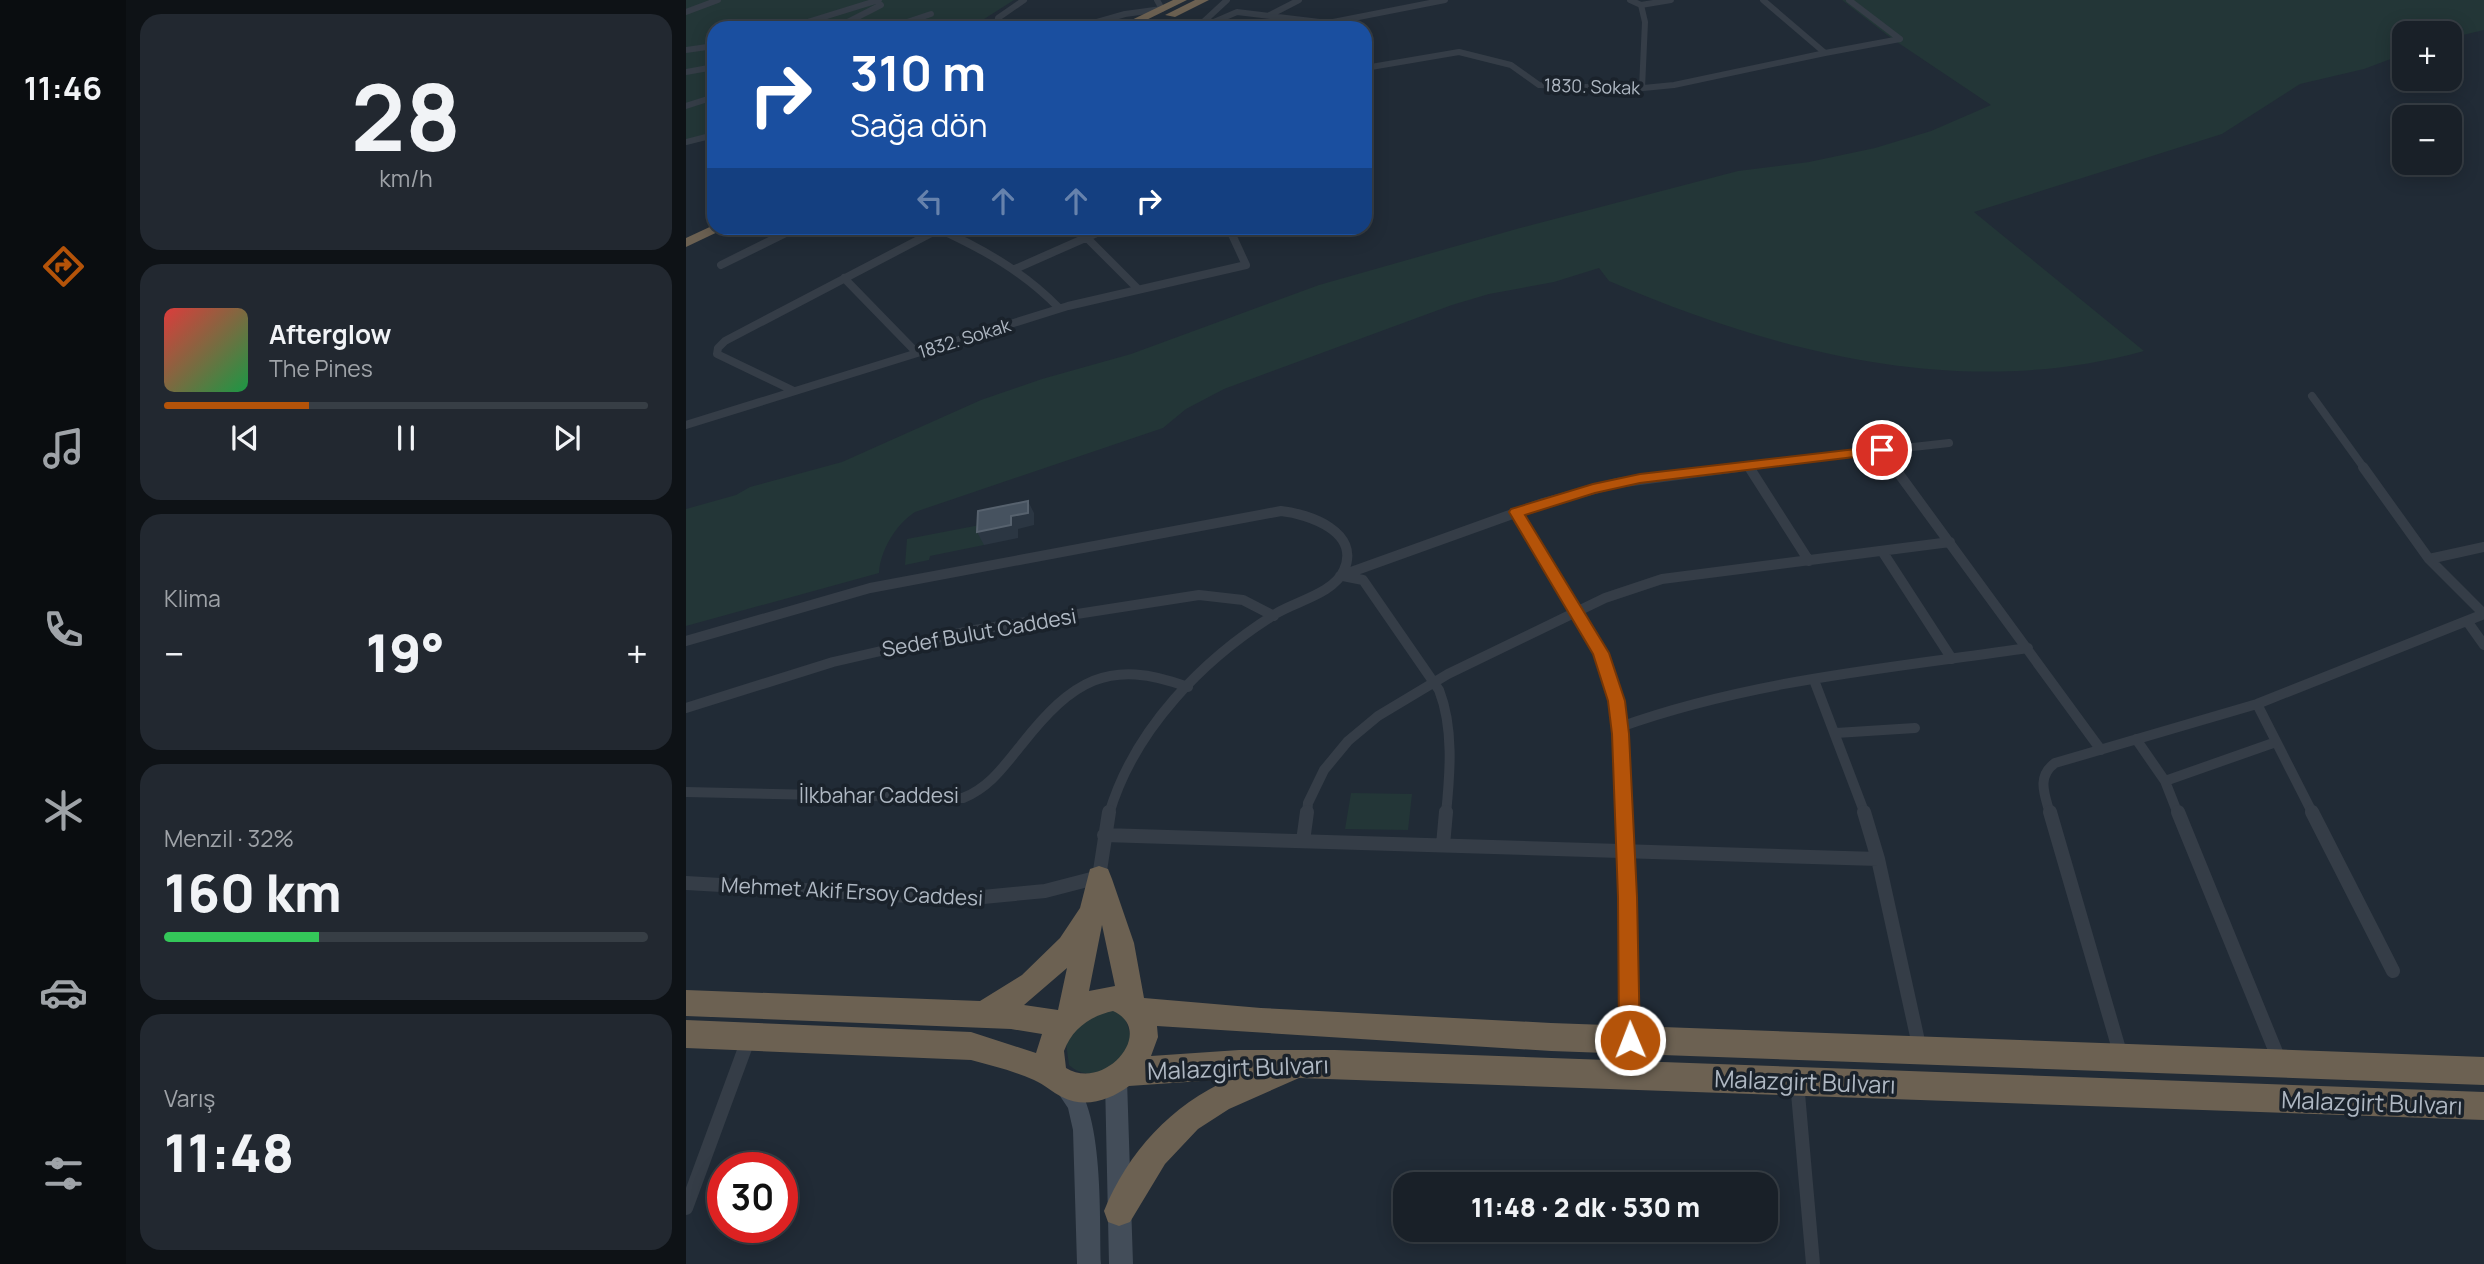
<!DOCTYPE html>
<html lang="tr">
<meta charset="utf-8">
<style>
:root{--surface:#192028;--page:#222830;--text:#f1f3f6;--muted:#9fa3a8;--line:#373e45;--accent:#b45309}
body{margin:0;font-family:Manrope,sans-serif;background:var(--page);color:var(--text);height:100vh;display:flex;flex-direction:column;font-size:26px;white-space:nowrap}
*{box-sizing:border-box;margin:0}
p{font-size:23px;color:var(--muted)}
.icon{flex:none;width:38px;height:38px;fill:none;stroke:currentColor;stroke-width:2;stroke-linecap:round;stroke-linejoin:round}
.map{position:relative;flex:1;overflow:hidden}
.sheet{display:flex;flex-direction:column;gap:14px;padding:14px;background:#0e1216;width:560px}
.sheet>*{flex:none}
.hud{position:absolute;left:21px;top:21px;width:665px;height:214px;border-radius:21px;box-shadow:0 4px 18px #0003,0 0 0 2px var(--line);background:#1a4fa0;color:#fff;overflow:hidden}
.fabs{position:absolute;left:1706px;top:21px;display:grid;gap:14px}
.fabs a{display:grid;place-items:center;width:70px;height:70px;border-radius:14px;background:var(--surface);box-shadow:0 4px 18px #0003,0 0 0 2px var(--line);font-size:35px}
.speed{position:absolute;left:21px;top:1152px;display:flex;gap:14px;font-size:35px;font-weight:700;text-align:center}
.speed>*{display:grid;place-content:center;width:91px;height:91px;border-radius:50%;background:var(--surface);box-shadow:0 4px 18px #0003,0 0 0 2px var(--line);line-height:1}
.speed .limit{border:10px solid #d22;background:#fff;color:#111}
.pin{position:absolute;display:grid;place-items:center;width:60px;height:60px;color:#fff;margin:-30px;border:4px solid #fff;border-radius:50%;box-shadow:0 2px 7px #0007}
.me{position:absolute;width:77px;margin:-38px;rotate:359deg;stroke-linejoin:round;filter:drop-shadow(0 0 5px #0008)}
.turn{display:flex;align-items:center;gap:24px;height:147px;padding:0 28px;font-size:32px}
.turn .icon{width:91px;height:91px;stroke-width:2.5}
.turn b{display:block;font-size:49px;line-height:60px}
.lanes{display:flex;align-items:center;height:66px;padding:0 28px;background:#0003;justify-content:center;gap:35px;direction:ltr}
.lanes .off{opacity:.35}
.big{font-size:52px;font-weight:800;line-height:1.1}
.sheet .card{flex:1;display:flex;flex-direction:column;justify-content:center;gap:10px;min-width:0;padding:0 24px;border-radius:21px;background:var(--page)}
.sheet .dial{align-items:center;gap:0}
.dial b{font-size:91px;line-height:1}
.song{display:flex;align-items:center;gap:21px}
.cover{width:84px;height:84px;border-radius:10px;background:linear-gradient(135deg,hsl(0 70% 55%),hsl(140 70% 35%))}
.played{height:7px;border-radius:4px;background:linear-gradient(90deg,var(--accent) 30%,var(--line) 30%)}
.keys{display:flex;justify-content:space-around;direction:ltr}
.heat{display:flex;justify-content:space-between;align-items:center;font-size:38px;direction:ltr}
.charge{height:10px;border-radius:5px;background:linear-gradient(90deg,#34c759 32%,var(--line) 0)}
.trip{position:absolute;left:707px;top:1172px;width:385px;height:70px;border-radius:21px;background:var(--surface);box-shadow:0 4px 18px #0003,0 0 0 2px var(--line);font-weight:800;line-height:70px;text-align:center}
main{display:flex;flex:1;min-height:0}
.menu{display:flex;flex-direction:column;width:126px;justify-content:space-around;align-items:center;background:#0a0d10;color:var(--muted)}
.menu .icon{width:49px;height:49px}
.menu .selected{color:var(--accent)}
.menu b{font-size:32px;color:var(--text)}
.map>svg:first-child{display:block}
</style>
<main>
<nav class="menu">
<b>11:46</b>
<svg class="icon selected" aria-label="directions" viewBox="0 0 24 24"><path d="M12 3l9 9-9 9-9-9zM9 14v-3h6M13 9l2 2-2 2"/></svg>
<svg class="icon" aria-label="music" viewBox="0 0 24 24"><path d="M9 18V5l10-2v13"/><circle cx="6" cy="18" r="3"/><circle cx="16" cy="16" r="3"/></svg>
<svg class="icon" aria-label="phone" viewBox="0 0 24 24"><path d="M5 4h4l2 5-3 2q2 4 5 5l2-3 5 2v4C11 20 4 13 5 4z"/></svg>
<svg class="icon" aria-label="climate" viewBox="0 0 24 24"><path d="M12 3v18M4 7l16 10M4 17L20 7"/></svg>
<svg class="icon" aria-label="car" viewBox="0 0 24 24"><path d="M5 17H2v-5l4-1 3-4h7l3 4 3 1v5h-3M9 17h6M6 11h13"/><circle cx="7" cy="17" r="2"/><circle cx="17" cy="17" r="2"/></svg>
<svg class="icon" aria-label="filters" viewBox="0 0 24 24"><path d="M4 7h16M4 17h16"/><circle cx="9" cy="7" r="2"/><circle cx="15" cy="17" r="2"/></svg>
</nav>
<section class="sheet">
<div class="card dial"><b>28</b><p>km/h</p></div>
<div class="card">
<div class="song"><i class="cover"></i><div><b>Afterglow</b><p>The Pines</p></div></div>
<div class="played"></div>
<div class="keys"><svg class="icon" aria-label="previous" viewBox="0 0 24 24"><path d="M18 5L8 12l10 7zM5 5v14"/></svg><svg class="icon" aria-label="pause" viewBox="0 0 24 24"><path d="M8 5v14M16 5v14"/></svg><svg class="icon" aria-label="next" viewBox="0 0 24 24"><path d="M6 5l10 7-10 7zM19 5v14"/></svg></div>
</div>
<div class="card"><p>Klima</p>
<div class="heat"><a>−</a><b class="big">19°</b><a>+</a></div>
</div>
<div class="card"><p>Menzil · 32%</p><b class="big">160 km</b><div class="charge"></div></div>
<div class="card"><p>Varış</p><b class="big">11:48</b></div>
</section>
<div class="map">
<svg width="1798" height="1264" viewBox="0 0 1798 1264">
<rect width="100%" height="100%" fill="#212b36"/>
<!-- green -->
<path fill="#233637" d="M 0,0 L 328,0 L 284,28 L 28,28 L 28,137 L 0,145 Z
M 1156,0 L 1798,0 L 1798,30 L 1764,38 L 1764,33 L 1718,33 L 1718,54 L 1678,69 L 1614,84 L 1536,134 L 1288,212 L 1458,351 C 1277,401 1091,353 923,281 L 913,268 L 868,282 L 803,294 L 766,305 L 538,389 L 500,409 L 477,428 L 229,512 C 210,524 194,551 193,573 L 0,626 L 0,509 L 50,495 L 64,487 L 156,462 L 295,400 L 356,379 L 445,354 L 633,285 L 834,228 L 1052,171 L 1123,162 L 1189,148 L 1245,131 L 1305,105 L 1205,38 Z
M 299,524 L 298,545 L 244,556 L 243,560 L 219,565 L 221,539 Z
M 665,793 L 726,794 L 722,830 L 659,829 Z
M 425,1009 L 438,1014 L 446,1040 C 443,1046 439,1055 435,1060 C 422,1075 397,1079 383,1065 L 380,1043 L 394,1021 Z"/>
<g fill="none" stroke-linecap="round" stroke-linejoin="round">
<!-- street-far3 -->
<path stroke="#353d47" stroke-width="6" d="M 944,0 L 955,5 L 985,0
M 1077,0 L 1139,53 L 1214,39
M 1163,0 L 1214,39
M 955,5 L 959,22 L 956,88
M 0,12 L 32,0
M 584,15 L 613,0
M 514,25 L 541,0
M 102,28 L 193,0
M 150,28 L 195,5 L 193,4
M 203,28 L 245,14
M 315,28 L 311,25 L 312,18 L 338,0
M 390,28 L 439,14 L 476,9 L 471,0
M 514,28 L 551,12 L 642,23 L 759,0
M 0,50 L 28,46
M 679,68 L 773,52 L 825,65 L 853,85 L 947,89 L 988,85 L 1139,53
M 0,72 L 28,67
M 0,106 L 28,97
M 0,142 L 28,135"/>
<!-- street-far2 -->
<path stroke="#353d47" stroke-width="8" d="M 251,228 C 297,249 338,272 373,308
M 401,238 L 452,289
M 35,265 L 110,228
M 329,269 L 422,228
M 158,278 L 231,353
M 108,391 L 31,354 L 32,348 L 39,341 L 253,229
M 1626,396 L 1678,468
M 0,425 L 382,306 L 560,265 L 543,228
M 1196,450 L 1209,468
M 1062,465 L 1064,468
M 1037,468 L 1263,443"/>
<!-- street-far1 -->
<path stroke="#353d47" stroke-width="10" d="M 1063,467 L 1123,561
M 1208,467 L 1415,750
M 1677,467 L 1743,559 L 1798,614
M 830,512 C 864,569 915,637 930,701 C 938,738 937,777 938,814
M 1196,551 L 1266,659
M 1743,559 L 1798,547
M 654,576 L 857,503 L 931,483 L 1053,467
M 657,576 L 677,580 L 753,690 C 768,728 764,774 760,814
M 1781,621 L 1798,645
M 0,641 L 184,588 L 595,511 C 623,514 675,532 658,570 C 648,593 611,601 591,613 C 517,659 448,729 423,814
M 1128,680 L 1179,814
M 1571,704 L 1627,814
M 0,708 L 147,662 L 282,631 L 513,595 L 557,600 L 588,616
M 934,727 C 1065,680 1205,668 1342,648
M 1150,733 L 1229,728
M 1450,739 L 1479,781 L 1492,814
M 1479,781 L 1590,742
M 0,792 L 277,798 C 304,787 318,766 336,744 C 386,681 422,657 502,687
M 621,814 L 622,803 L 638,770 L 662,741 L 692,716 L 762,674 L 919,598 L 976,579 L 1264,542
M 1364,814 C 1359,795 1350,777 1369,763 L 1571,704 L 1798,614"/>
<!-- street -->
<path stroke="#353d47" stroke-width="14" d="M 938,812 L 944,1040
M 1178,812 L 1192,859 L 1234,1050
M 1364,812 L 1435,1056
M 1492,812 L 1594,1062
M 1626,812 L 1707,971
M 418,835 L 1192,859
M 617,841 L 621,812
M 757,845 L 760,812
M 0,883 L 276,899 L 359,891 L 413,877 L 423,812
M 1111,1082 L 1127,1264
M 0,1208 L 62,1040"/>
<!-- secondary -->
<path fill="#434d59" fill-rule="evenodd" d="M 430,1069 L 437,1073 L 441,1080 L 447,1264 L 423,1264 L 419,1080 L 423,1073 Z
M 377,1073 C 420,1091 413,1222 415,1264 L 391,1264 L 387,1130 L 382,1108 L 366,1084 L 369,1076 Z"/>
<!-- highway -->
<path fill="#6c6152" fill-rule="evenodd" d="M 487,0 L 501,0 L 444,28 L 429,28 Z
M 509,0 L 523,0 L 489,17 L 479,15 Z
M 28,225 L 28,228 L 40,228 L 0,247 L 0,238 Z
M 413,866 L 422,869 L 426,879 L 448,943 L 458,998 L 575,1008 L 865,1023 L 1798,1057 L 1798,1085 L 865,1051 L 471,1026 L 472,1037 L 465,1056 L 553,1050 L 649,1050 L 1798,1092 L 1798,1120 L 613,1078 L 543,1109 L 512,1129 L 479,1164 L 444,1222 L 433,1226 L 422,1222 L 418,1211 C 442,1152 485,1105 544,1079 L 443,1086 C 424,1100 399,1109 376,1097 C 366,1092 359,1085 348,1080 C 328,1071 307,1066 285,1060 L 0,1048 L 0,1020 L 285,1032 L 350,1053 L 356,1034 L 325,1029 L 0,1016 L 0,990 L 294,1001 L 336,975 L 374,938 L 394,908 L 404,869 ZM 416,925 L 429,986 L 403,991 ZM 381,968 L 372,1010 L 338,1005 ZM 427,1011 C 471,1031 419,1092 380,1068 L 378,1051 C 386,1029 404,1016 427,1011 Z"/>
</g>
<!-- shaded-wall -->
<path fill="#2b3642" d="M 342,501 L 348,513 L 348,525 L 332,529 L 332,538 L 298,545 L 291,532 L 325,516 Z"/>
<!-- building -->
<path fill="#46525f" stroke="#57626e" stroke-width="2" d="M 342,501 L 342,513 L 325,516 L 325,525 L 291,532 L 292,511 Z"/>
<!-- route -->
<path fill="#b45309" stroke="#753606" stroke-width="2" d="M 1196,446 L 1203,450 L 1201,453 L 954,483 L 909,493 L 839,515 L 923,653 L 939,701 L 943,734 L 951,897 L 954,1040 L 951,1048 L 944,1051 L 937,1048 L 933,1040 L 932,897 L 926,734 L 922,701 L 907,654 L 823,512 L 825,509 L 907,484 L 954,474 Z"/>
<g text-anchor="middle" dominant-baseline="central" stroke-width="7" stroke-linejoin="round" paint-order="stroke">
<!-- far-street labels -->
<g font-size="18" fill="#afb8c3" stroke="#1a222b">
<text transform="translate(906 86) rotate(2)">1830. Sokak</text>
<text transform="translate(278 338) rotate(-17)">1832. Sokak</text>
</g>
<!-- street labels -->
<g font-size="21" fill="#afb8c3" stroke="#1a222b">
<text transform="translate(293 632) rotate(-10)">Sedef Bulut Caddesi</text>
<text x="193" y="795">İlkbahar Caddesi</text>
<text transform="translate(166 891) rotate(3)">Mehmet Akif Ersoy Caddesi</text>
</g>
<!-- near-street labels -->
<g font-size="24" fill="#afb8c3" stroke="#1a222b">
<text transform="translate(552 1067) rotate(-2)">Malazgirt Bulvarı</text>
<text transform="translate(1119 1081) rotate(2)">Malazgirt Bulvarı</text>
<text transform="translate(1686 1102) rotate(2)">Malazgirt Bulvarı</text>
</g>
</g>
</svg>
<div class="fabs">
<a>+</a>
<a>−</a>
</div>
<div class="speed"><div class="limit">30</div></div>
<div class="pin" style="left:1196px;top:450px;background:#d93025"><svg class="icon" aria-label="arrive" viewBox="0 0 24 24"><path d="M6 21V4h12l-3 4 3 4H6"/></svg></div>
<svg class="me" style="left:944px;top:1040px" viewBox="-20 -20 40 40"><circle r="17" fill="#b45309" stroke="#fff" stroke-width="3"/><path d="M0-11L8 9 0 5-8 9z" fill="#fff"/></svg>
<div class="trip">11:48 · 2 dk · 530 m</div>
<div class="hud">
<div class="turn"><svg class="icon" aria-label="right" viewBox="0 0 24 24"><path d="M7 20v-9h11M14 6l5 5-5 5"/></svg><div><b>310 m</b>Sağa dön</div></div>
<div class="lanes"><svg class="icon off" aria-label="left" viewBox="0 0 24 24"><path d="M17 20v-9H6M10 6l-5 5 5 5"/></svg><svg class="icon off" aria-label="ahead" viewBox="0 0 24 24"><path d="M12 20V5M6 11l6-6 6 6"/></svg><svg class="icon off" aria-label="ahead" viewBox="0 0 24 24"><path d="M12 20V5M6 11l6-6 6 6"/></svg><svg class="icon" aria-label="right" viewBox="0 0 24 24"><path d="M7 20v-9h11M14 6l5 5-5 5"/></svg></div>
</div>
</div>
</main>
